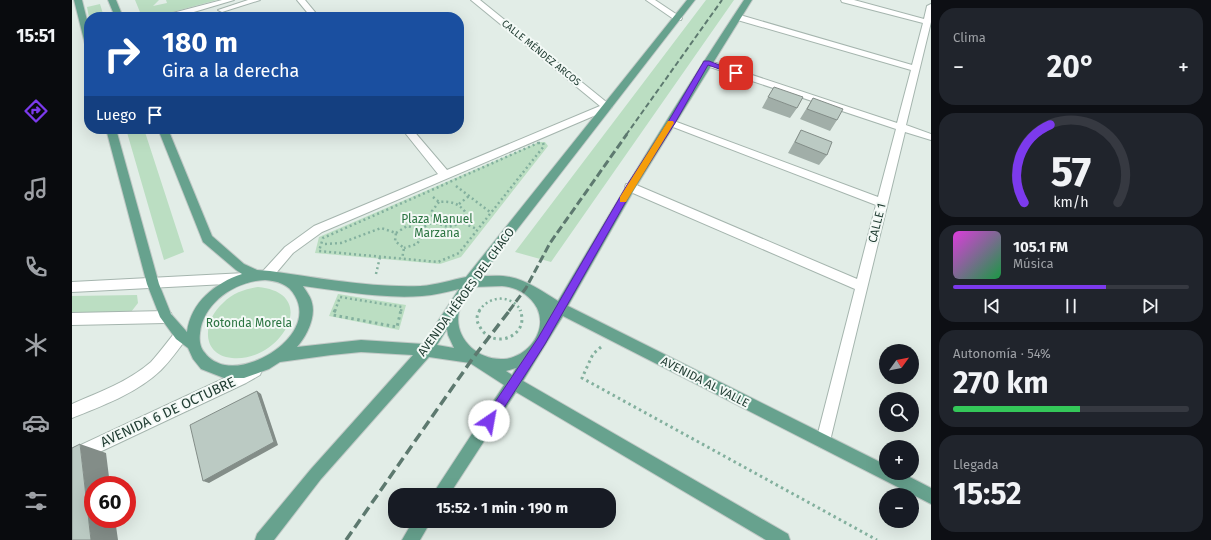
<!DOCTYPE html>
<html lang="es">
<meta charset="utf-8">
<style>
:root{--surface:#171b24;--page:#20242c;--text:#f1f3f6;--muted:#9ea1a6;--line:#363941;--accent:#7c3aed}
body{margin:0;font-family:"Fira Sans",sans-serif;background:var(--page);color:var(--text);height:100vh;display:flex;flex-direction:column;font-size:15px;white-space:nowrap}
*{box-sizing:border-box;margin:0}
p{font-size:13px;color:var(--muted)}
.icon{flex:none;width:22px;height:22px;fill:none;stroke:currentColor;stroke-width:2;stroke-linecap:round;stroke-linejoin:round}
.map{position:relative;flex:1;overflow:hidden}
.side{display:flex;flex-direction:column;gap:8px;padding:8px;background:#0d0f14;width:280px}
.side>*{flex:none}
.top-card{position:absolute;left:12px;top:12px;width:380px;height:122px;border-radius:16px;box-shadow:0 4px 16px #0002;background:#1a4fa0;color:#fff;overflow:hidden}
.needle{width:26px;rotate:57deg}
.fabs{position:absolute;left:807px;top:344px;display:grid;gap:8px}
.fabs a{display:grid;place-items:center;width:40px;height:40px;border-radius:50%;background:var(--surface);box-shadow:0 4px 16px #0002;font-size:20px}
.speed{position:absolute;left:12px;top:476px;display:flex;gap:8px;font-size:20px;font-weight:700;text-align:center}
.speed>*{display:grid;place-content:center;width:52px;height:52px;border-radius:50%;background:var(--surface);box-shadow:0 4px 16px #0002;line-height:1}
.speed .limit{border:6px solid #d22;background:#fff;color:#111}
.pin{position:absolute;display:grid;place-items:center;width:34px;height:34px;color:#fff;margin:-17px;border-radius:8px;box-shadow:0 2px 6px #0006}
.me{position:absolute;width:44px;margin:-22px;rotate:33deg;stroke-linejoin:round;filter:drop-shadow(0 0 3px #0008)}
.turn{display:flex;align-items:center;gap:14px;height:84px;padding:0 12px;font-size:18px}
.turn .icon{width:52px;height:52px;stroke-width:2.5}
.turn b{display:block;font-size:28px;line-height:34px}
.then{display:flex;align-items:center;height:38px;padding:0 12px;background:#0003;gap:8px;font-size:15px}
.big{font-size:30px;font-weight:700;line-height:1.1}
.side .widget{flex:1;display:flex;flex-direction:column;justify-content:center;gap:6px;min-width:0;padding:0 14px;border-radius:16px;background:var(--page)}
.side .dial{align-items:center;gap:0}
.dial svg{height:104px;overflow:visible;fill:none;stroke:var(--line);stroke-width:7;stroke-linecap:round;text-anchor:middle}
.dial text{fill:var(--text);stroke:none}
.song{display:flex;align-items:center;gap:12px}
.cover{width:48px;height:48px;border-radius:6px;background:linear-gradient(135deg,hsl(300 70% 55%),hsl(140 70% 35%))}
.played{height:4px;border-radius:2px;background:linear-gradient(90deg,var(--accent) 65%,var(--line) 65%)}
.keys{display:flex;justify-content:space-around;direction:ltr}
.heat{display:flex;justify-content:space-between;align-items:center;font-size:22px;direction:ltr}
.charge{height:6px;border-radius:3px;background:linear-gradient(90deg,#34c759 54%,var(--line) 0)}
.trip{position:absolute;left:316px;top:488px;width:228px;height:40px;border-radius:16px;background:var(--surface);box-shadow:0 4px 16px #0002;font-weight:700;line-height:40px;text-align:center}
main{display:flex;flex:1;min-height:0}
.dock{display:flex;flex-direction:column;width:72px;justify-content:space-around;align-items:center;background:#090b0e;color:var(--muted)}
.dock .icon{width:28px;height:28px}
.dock .active{color:var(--accent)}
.dock b{font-size:18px;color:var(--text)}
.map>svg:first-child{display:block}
</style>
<main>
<nav class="dock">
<b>15:51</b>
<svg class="icon active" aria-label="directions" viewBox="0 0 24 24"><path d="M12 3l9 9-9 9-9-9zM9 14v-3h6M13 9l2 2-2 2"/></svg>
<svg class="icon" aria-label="music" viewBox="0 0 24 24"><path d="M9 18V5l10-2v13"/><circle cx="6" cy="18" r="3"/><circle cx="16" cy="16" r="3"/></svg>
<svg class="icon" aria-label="phone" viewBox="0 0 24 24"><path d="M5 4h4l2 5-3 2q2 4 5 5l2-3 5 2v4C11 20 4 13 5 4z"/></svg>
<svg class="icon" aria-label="climate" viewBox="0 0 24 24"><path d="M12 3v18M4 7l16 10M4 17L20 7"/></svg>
<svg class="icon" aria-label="car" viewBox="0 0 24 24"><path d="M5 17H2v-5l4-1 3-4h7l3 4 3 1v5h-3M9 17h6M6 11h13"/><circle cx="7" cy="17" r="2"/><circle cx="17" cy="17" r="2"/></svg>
<svg class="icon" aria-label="filters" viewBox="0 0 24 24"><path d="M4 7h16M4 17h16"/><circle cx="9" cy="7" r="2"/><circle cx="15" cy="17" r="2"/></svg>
</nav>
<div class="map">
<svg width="859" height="540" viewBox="0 0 859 540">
<rect width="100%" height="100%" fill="#e2ede7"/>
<!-- green -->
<path fill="#bbdec2" d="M 63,0 L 87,0 L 81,6 L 95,3 L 94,0 L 145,0 L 82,17 L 70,17 Z
M 634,0 L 662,0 L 479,262 L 443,252 Z
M 28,4 L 32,17 L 17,17 L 15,7 Z
M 54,129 L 72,129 L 112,252 L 92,260 Z
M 467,142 L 473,142 L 476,146 L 389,257 L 368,264 L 243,253 L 247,237 Z
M 186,287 C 250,293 208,363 160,358 C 128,355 131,320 151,303 C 161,293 173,289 186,287 Z
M 266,294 L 334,305 L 327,330 L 257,316 Z
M 65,295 L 66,303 L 59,312 L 0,312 L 0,296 Z"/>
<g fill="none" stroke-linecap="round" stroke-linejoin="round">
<defs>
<path id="minor" d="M 150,0 L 162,0 L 105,17 L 92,17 L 93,15 Z
M 176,0 L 188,0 L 150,12 L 146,10 Z
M 225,0 L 233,0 L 247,17 L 239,17 Z
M 399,0 L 408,0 L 538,105 L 540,107 L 538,109 L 250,232 L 221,253 L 199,279 L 195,280 L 191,279 L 189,275 L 191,271 L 213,247 L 242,226 L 366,174 L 330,129 L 340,129 L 375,170 L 528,106 Z
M 574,0 L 583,0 L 610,18 L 609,20 L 603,20 Z
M 769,0 L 782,0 L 852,19 L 855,6 L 859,4 L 859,22 L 834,125 L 859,134 L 859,140 L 833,132 L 758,441 L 756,446 L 751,448 L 746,446 L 744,441 L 783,289 L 554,190 L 553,187 L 554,184 L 562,184 L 785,279 L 804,205 L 596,125 L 594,123 L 599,120 L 602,121 L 806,197 L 824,129 L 632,65 L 631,63 L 632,61 L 638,61 L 825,123 L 839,70 L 662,19 L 661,17 L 665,15 L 668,15 L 840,65 L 851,23 L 770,2 Z
M 173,273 L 177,274 L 179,278 L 177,282 L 173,283 L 0,292 L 0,282 Z
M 94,311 L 99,313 L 100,317 L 99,321 L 94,323 L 0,325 L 0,313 Z"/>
<path id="tertiary" d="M 109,329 L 114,331 L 116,335 L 114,339 C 106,350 98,361 89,370 C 65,393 30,406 0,418 L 0,404 C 27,392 56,382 79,362 C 88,352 96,341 104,331 Z
M 183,364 L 188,365 L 190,370 L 188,375 L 174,383 L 0,465 L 0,449 Z"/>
<path id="primary" d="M 2,0 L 10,0 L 17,28 L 17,46 L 13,44 Z
M 36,0 L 44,0 L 51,17 L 43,17 Z
M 615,0 L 623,0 L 409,276 C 419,276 429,275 438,277 C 454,280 472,292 486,301 C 546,199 607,98 672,0 L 680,0 L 562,190 L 496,306 L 814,465 L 814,473 L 830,473 L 859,488 L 859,504 L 491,316 L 451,381 L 716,534 L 718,540 L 694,540 L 444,392 L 377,495 L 360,495 L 432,385 L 398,363 L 357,357 L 249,479 L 202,540 L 183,540 L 185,534 L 239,469 L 341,355 L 289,352 L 259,355 L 208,362 L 197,369 L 172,378 L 152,378 L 129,369 L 121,359 L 116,348 L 104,339 L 88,317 L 75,284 L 34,129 L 44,129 L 87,284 L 99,314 L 115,332 C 119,302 143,283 170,274 L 164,270 L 131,242 L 86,129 L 96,129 L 140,236 L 172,264 L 185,270 L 198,271 C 248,278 299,288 349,286 C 364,285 379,280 394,277 ZM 193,280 C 205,281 217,284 223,296 C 244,332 186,371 153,365 C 146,364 137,359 133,353 C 128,348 127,340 128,333 C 131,303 163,281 193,280 ZM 231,286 C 270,291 311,299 350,296 C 363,295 375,292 387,289 L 351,344 L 289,340 L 225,347 C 234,337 244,318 240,303 C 239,297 234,291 231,286 ZM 430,286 C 444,287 458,295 465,308 C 476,331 456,357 432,359 C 404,361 379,335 388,308 C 391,301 398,293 402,287 ZM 375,329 L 376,335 L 382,348 L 365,345 ZM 444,368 L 440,375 L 434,371 Z
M 341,521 L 359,521 L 348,540 L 330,540 Z"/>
</defs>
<!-- minor casing -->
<use href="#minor" stroke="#a5b5ae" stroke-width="2"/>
<!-- tertiary casing -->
<use href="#tertiary" stroke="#a5b5ae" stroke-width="2"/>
<!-- primary casing -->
<use href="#primary" stroke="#c1c9c6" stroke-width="2"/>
<!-- path-far1 -->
<path stroke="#83b09e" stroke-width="2.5" stroke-dasharray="2 3" stroke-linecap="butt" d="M 466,143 L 471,143 L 472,146 L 387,253 L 366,262 L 247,251 L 251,238 Z
M 384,186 L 418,212
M 361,197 L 367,202 C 379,201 387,203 394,213 L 391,223 L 405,229
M 367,202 L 360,211 L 361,222 L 376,227 L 391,223
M 387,204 L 397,196
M 348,229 L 361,222
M 324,233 L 335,226 L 348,229 L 350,236 L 345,244 L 332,248
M 253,244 L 269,243 L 309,228 L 324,233 L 323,241 L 332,248 L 330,259
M 304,274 L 308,257
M 263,311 L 268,297 L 330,307 L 329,311
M 407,311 C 417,295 440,294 449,311"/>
<!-- path -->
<path stroke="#83b09e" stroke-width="3" stroke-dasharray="2.5 3.5" stroke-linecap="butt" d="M 263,310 L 261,315 L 325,327 L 329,310
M 408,310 C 404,316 404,321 408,327 C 421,351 459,336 448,310
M 529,347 L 521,354 L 510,378 L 805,540"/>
<!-- minor -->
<use href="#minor" fill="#fff" fill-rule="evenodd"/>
<!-- tertiary -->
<use href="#tertiary" fill="#fff" fill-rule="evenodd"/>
<!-- primary -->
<use href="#primary" fill="#67a28e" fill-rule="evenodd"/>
<!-- rail-far2 -->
<path stroke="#5d796f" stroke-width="2" stroke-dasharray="5.5 3" stroke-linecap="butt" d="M 554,135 L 650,0"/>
<!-- rail-far1 -->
<path stroke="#5d796f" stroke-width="3" stroke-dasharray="8 3.5" stroke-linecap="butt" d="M 437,311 L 454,288 L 478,243 L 555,134"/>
<!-- rail -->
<path stroke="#5d796f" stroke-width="3.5" stroke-dasharray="10 5" stroke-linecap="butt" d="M 274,540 L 401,358 L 438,310"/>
</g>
<!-- wall -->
<path fill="#a1aea8" d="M 696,97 L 725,108 L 718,118 L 690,108 Z
M 741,98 L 765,120 L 758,131 L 728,119 Z
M 729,130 L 755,155 L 747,165 L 716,153 Z"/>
<!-- shaded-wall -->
<path fill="#838d88" d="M 185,391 L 189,394 L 206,445 L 137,483 L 131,481 Z
M 8,444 L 34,453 L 38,485 L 21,485 L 21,519 L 43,519 L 46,540 L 19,540 Z"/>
<!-- building -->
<path fill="#bbcac3" stroke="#838d88" d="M 702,87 L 731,97 L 725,108 L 696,97 Z
M 741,98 L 771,109 L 765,120 L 735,109 Z
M 729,130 L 760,142 L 755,155 L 723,142 Z
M 185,391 L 202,442 L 131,481 L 118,425 Z
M 8,444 L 19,540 L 0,540 L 0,448 Z"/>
<!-- route -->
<path fill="#7c3aed" stroke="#51269a" d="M 632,61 L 637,61 L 668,73 L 664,75 L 636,65 L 603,123 L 561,189 L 473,344 L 421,425 L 417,426 L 413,425 L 411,421 L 413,417 L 466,338 L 555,185 L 596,122 Z"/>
<!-- slow -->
<path fill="#f59e0b" d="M 596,121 L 601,121 L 602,123 L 554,202 L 548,202 L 548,197 Z"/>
<g text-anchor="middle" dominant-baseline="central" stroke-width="4" stroke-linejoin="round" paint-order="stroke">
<!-- far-street labels -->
<g font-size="10" fill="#223e34" stroke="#f3f9f6">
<text transform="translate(469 53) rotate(39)">CALLE MÉNDEZ ARCOS</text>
</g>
<!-- park labels -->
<g font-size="12" fill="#2c7542" stroke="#f3f9f6">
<text x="365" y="219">Plaza Manuel<tspan x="365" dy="14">Marzana</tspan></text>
<text x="177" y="323">Rotonda Morela</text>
</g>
<!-- street labels -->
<g font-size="12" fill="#223e34" stroke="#f3f9f6">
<text transform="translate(805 223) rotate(-76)">CALLE 1</text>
<text transform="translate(394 292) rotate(-54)">AVENIDA HÉROES DEL CHACO</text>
<text transform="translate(633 382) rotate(27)">AVENIDA AL VALLE</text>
</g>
<!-- near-street labels -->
<g font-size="14" fill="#223e34" stroke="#f3f9f6">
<text transform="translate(96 412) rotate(-25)">AVENIDA 6 DE OCTUBRE</text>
</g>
</g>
</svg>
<div class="fabs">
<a><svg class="needle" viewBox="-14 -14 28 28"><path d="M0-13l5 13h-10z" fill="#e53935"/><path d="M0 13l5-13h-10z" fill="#9ea1a6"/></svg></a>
<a><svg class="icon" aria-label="search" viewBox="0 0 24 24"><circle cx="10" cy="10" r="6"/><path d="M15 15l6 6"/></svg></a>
<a>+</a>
<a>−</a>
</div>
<div class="speed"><div class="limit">60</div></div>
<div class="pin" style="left:664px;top:73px;background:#d93025"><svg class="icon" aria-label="arrive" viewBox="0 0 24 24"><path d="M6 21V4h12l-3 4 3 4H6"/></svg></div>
<svg class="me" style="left:417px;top:421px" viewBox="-20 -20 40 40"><circle r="19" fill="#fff"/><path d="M0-13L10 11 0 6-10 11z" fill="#7c3aed"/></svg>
<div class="trip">15:52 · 1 min · 190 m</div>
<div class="top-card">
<div class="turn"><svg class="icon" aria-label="right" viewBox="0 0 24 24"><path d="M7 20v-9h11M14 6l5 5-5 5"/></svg><div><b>180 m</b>Gira a la derecha</div></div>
<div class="then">Luego<svg class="icon" aria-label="arrive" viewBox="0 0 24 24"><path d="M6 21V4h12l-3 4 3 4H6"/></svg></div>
</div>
</div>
<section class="side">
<div class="widget"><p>Clima</p>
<div class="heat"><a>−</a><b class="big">20°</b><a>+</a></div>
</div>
<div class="widget dial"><svg viewBox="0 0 100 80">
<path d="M14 69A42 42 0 1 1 86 69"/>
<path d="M14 69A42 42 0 0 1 34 9" stroke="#7c3aed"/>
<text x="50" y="56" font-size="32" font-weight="700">57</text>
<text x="50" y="72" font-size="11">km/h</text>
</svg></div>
<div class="widget">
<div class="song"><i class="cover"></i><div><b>105.1 FM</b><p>Música</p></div></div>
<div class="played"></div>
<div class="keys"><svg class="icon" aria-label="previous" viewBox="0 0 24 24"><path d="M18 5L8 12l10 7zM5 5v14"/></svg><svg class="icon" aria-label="pause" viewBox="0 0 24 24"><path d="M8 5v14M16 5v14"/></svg><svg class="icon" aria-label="next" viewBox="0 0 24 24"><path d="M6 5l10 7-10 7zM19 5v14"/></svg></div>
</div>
<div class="widget"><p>Autonomía · 54%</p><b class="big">270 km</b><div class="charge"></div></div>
<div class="widget"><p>Llegada</p><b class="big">15:52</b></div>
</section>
</main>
